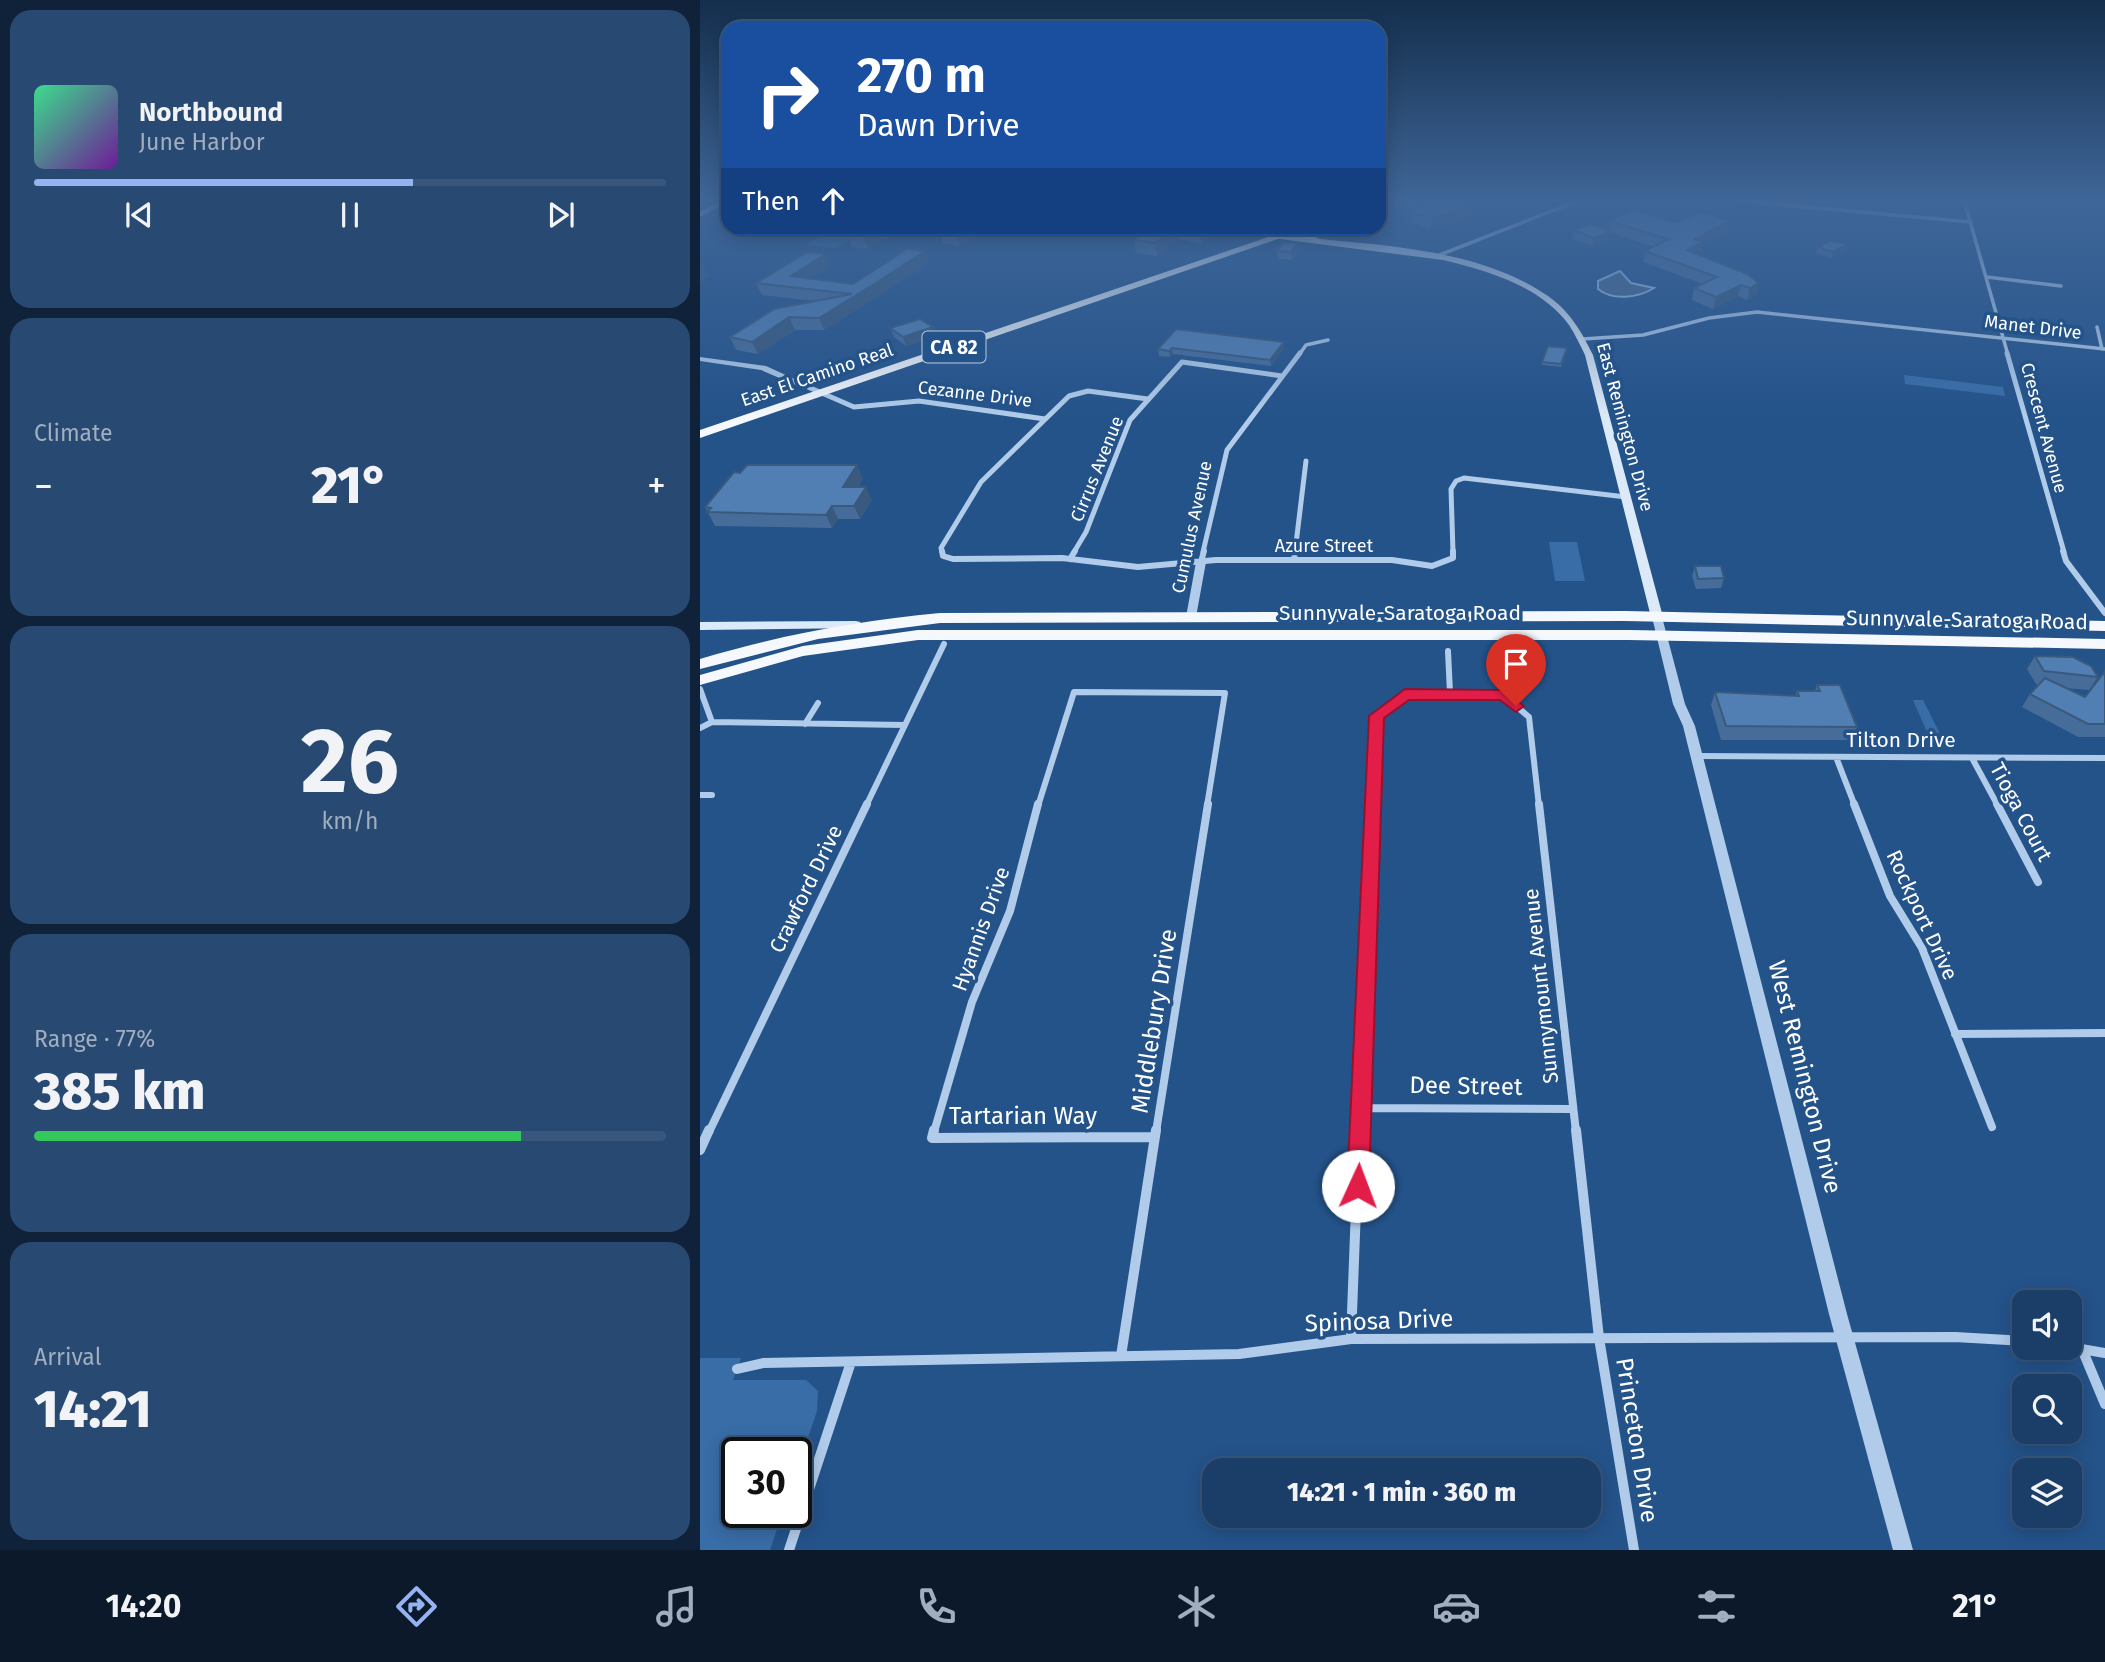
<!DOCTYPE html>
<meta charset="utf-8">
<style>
:root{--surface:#1b3e68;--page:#284971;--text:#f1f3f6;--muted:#a0aec0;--line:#39577c;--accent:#95b2f1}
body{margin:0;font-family:"Fira Sans",sans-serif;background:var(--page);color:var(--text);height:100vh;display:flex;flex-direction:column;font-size:26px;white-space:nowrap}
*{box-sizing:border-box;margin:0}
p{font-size:23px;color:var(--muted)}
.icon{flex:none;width:38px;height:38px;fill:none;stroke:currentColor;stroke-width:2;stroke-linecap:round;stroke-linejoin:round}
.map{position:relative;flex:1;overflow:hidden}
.side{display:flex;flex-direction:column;gap:10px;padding:10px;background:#0f2239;width:700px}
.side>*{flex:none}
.top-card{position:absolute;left:21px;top:21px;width:665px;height:214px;border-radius:21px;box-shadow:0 4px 18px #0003,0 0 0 2px var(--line);background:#1a4fa0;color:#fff;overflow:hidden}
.tools{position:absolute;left:1312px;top:1290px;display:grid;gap:14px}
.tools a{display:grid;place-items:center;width:70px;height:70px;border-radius:14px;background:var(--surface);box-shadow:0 4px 18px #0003,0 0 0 2px var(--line);font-size:35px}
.speed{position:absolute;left:21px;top:1437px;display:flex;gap:14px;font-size:35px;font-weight:700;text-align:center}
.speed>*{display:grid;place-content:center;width:91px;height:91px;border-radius:50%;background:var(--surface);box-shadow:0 4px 18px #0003,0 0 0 2px var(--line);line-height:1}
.speed .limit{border:4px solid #111;border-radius:10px;background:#fff;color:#111}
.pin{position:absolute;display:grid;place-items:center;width:60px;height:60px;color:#fff;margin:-72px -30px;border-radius:50% 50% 50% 0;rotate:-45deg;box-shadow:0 0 7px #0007}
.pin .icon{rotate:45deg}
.me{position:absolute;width:77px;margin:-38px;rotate:2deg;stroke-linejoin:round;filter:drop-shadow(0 0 5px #0008)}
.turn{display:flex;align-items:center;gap:24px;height:147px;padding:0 21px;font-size:32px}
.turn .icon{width:91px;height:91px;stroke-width:2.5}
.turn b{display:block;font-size:49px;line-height:60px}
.then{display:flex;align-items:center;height:66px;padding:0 21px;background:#0003;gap:14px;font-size:26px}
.big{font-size:52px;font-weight:800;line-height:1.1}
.side .widget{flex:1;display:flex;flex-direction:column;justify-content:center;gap:10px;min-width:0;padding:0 24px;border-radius:21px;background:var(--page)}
.side .dial{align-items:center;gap:0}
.dial b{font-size:91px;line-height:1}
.song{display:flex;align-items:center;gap:21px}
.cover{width:84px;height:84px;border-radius:10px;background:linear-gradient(135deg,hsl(150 70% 55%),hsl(280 70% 35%))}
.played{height:7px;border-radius:4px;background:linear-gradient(90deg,var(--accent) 60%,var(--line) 60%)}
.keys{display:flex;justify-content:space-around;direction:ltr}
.heat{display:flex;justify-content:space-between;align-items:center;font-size:38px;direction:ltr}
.charge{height:10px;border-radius:5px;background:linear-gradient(90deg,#34c759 77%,var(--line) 0)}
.trip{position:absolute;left:502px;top:1458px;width:399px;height:70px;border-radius:21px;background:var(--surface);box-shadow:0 4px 18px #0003,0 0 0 2px var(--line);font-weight:800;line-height:70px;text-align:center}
.dock{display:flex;height:112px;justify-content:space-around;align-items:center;background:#0b192a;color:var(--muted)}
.dock .icon{width:49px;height:49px}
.dock .on{color:var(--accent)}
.dock b{font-size:32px;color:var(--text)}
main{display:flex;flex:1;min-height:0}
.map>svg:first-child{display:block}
</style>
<main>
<section class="side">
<div class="widget">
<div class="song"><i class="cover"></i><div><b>Northbound</b><p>June Harbor</p></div></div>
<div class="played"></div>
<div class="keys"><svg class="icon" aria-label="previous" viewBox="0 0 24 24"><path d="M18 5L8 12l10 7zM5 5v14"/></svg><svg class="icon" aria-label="pause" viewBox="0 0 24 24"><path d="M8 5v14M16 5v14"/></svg><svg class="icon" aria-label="next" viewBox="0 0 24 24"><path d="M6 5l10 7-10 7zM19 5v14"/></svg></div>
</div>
<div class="widget"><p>Climate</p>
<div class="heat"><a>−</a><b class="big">21°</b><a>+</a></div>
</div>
<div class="widget dial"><b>26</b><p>km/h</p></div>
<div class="widget"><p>Range · 77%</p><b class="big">385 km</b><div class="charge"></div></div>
<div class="widget"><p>Arrival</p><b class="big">14:21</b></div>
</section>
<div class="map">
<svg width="1405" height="1550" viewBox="0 0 1405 1550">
<rect width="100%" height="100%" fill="#24538a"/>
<!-- green -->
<path fill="#396da7" d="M 136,228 L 171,228 L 136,248 L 106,245 Z
M 1204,375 L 1303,387 L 1305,396 L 1205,384 Z
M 849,542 L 877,542 L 885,581 L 855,581 Z
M 1213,700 L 1223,700 L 1244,742 L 1234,743 L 1230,739 Z
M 0,1358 L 41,1358 L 33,1380 L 106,1380 L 118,1391 L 117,1411 L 96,1473 L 96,1452 L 37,1452 L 37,1512 L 83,1512 L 70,1550 L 0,1550 Z"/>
<!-- water -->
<path fill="#476990" stroke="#a5c7eb" stroke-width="2" d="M 920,271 L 931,283 L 954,288 C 938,298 913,301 898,289 L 898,281 Z"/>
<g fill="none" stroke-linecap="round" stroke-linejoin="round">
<!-- minor-far4 -->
<path stroke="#b1ccea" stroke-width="3.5" d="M 1030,200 L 1271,222
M 1264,200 L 1308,355
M 737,256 L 880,200
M 1287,277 L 1361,286
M 1397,327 L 1402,349
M 883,339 L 943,335 L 1009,318 L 1057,312 L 1405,349
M 599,355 L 606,345 L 628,340"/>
<!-- minor-far3 -->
<path stroke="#b1ccea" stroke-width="5" d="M 1307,353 L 1364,552
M 108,387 L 154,407 L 219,401 L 345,419
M 242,552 L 241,548 L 281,482 L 369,396 L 388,391 L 448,399
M 374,552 L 386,532 L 430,420 L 482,362 L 582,376
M 503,552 L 527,450 L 600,353
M 595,552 L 606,461
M 753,552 L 751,489 L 756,481 L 764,478 L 926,497"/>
<!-- minor-far2 -->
<path stroke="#b1ccea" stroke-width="6" d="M 242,551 L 243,556 L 253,559 L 362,558 L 438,567 L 516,560 L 692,560 L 732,566 L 753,558 L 753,551
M 1363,551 L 1366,561 L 1405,613
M 370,559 L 375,551
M 594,560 L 595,551
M 501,562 L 504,551
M 748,651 L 750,693
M 0,689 L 12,722
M 105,724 L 118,703
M 0,728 L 12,722 L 205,725
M 997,756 L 1405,758
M 1136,757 L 1155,806
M 1272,758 L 1298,806
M 0,795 L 12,795
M 166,806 L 244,644
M 338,806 L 374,692 L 525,693 L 507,806
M 672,806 L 676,716 L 705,695 L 750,693 L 803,695 L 829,717 L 839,806"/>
<!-- minor-far1 -->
<path stroke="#b1ccea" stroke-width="8" d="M 839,804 L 876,1132
M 1154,804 L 1190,896 L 1222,948 L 1292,1127
M 1297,804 L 1338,882
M 1255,1034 L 1405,1033
M 660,1108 L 871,1109
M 9,1132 L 167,804
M 234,1132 L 272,1002 L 310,911 L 338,804
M 456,1132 L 508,804
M 659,1132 L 672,804"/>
<!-- minor -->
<path stroke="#b1ccea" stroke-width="10" d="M 234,1130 L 232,1138 L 455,1137
M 876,1130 L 899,1338 L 934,1550
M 0,1150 L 9,1130
M 651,1339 L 659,1130
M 1370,1347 L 1405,1353
M 1382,1349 L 1405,1404
M 421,1356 L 456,1130
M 37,1369 L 63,1363 L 539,1354 L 651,1339 L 1255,1337 L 1325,1341
M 89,1550 L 151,1362"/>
<!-- tertiary -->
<path fill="#b1ccea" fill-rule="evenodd" d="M 0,357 L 66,366 L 112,387 L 105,389 L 61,370 L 0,361 Z
M 501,559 L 506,562 L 496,617 L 491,620 L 486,617 L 496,562 Z
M 957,614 L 962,617 L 985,704 L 995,726 L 1147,1314 L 1213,1550 L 1193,1550 L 1129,1314 L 983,726 L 973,704 L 952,617 Z"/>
<!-- secondary -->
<path fill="#dce9f8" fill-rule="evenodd" d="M 21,200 L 28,202 L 0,217 L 0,212 Z
M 494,228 C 529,225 566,233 601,237 C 683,246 778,248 848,296 C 870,311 882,333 893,355 L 963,617 L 961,620 L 957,621 L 951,617 L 885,355 C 880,345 875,334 869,325 C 841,286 788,271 743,260 Z
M 156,621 L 160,622 L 162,625 L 160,628 L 0,630 L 0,622 Z"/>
<!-- primary -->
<path fill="#f5f9fe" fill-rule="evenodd" d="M 679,200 L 686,200 L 679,204 Z
M 595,228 L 610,228 L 610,234 L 623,241 L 618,244 L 602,237 L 601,231 L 0,438 L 0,430 Z
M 925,611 L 1405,621 L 1405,631 L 925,621 L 240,623 L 118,639 L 0,669 L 0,659 C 79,635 158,621 240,613 Z
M 218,630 L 929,630 L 1405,639 L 1405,649 L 929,640 L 218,640 L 103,656 L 0,685 L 0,675 L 103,646 Z"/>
</g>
<!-- wall -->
<path fill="#466d9a" d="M 704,200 L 782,200 L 782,211 L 731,230 L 711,222 L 711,211 L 714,209 L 704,205 Z
M 910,221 L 976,223 L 1027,232 L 1002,245 L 1001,253 L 998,254 L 1059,283 L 1056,295 L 1047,300 L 1038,296 L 1013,309 L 992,300 L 994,288 L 1003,284 L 943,262 L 945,251 L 954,247 L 910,232 L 909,239 L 893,246 L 873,239 L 874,230 L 909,231 Z
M 203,228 L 168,249 L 152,247 L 146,231 Z
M 238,228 L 280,232 L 260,246 L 243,244 Z
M 448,228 L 509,228 L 510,235 L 502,244 L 478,239 L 457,256 L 436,253 L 434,240 Z
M 598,243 L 599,252 L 592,260 L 578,259 L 577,251 Z
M 1118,247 L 1145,249 L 1132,258 L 1116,253 Z
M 229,263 L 183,293 L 124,330 L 95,330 L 58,354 L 36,350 L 30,337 L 115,301 L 62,295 L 56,283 L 130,266 L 111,278 L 153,284 Z
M 190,328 L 236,336 L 206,346 L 194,337 Z
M 476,329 L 584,342 L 584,348 L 571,366 L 473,354 L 470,357 L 459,356 L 458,349 Z
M 867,351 L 861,367 L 842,365 L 842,362 Z
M 163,478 L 158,487 L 172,500 L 160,519 L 138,519 L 132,528 L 15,526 L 5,507 Z
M 995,566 L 1024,578 L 1021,588 L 996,589 L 992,576 Z
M 1335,656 L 1398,677 L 1389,690 L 1365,688 L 1385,697 L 1405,671 L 1405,737 L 1378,737 L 1322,707 L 1330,694 L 1338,685 L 1336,684 L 1327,669 Z
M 1117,685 L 1157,727 L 1151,740 L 1021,740 L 1011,705 L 1015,692 L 1095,696 L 1097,691 L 1115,691 Z"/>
<!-- shaded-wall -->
<path fill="#39597d" d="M 782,200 L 782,211 L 731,230 L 731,219 Z
M 1030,221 L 1027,232 L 1002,245 L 1001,253 L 984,261 L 987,250 L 995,239 Z
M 171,228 L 203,228 L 168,249 L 162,233 Z
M 258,228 L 279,228 L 280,232 L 260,246 L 255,229 Z
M 475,228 L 476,228 L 478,239 L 457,256 L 455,243 Z
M 503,228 L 509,228 L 510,235 L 502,244 L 500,231 Z
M 910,231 L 909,239 L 893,246 L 894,238 Z
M 598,243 L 599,252 L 592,260 L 591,252 Z
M 1147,244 L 1145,249 L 1132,258 L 1133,252 Z
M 225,251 L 229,263 L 183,293 L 124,330 L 119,318 Z
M 126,254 L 130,266 L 96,288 L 91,276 Z
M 1,260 L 9,277 L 0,282 L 0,261 Z
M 1059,283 L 1056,295 L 1047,300 L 1050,288 Z
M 1041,285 L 1038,296 L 1013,309 L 1016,297 Z
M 89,317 L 95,330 L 58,354 L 52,342 Z
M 233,327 L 236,336 L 206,346 L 203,337 Z
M 584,342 L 584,348 L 571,366 L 570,360 Z
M 472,348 L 473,354 L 470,357 L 469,351 Z
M 157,465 L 163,478 L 149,500 L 143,487 Z
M 166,487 L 172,500 L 160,519 L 154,506 Z
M 132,506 L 138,519 L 132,528 L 126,515 Z"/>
<!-- building -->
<path fill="#517fb3" stroke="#39597d" stroke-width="2" d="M 718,200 L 782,200 L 731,219 L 711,211 L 726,203 Z
M 933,210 L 976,223 L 997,213 L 1009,214 L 1030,221 L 995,239 L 1003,242 L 987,250 L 1047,274 L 1059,283 L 1050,288 L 1041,285 L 1016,297 L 994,288 L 1017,277 L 945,251 L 968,239 L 910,221 Z
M 890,224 L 910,231 L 894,238 L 874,230 Z
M 151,228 L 171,228 L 162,233 L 146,231 Z
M 448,228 L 475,228 L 455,243 L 434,240 Z
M 482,228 L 503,228 L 500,231 Z
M 1129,241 L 1147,244 L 1133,252 L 1118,247 Z
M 584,242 L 598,243 L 591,252 L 577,251 Z
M 207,249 L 225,251 L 179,281 L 119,318 L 89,317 L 52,342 L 30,337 L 74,309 L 152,294 L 56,283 L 107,252 L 126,254 L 91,276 L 153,284 Z
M 220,319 L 233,327 L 203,337 L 190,328 Z
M 476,329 L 584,342 L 570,360 L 472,348 L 469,351 L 458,349 Z
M 848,346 L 867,348 L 861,364 L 842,362 Z
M 47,465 L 157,465 L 143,487 L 166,487 L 154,506 L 132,506 L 126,515 L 7,512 L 11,508 L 5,507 L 34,472 L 40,473 Z
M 995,566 L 1021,566 L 1024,578 L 998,579 Z
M 1335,656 L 1373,657 L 1391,666 L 1398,677 L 1344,671 Z
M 1405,671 L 1405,724 L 1388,724 L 1330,694 L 1345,678 L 1385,697 Z
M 1117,685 L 1140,685 L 1157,727 L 1026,726 L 1015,692 L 1099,696 L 1097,691 L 1120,691 Z"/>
<!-- sky -->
<linearGradient id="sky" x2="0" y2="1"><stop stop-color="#142e4c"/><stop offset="0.48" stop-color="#3f6698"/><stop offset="1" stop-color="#3f6698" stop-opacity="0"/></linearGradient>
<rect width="1405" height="417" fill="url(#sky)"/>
<!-- route -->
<path fill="#e11d48" stroke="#92132f" stroke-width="2" d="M 705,689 L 803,690 L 824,706 L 816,712 L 800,700 L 709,700 L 684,718 L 669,1186 L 665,1194 L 658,1197 L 650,1194 L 647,1186 L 669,716 Z"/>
<g text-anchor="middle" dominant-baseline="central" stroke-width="7" stroke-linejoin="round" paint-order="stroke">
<!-- far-street labels -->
<g font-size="18" fill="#fff" stroke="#24538a">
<text transform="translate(1333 327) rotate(7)">Manet Drive</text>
<text transform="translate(117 375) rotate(-19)">East El Camino Real</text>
<text transform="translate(275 394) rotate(7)">Cezanne Drive</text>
<text transform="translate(925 427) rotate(75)">East Remington Drive</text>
<text transform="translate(1344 428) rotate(75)">Crescent Avenue</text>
<text transform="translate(397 469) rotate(-68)">Cirrus Avenue</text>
<text transform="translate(492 527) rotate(-78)">Cumulus Avenue</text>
<text x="624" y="546">Azure Street</text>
</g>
<!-- shield labels -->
<rect fill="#24538a" stroke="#bdcbdc" stroke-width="2" x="222.5" y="331.5" width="63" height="31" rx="5"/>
<g font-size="19" font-weight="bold" fill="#fff">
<text x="254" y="347">CA 82</text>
</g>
<!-- street labels -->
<g font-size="21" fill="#fff" stroke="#24538a">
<text x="700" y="613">Sunnyvale-Saratoga Road</text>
<text transform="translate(1267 620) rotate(1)">Sunnyvale-Saratoga Road</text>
<text x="1201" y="740">Tilton Drive</text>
<text transform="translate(1321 812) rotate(62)">Tioga Court</text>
<text transform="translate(106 889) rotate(-64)">Crawford Drive</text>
<text transform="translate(1222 915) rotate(65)">Rockport Drive</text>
<text transform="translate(281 929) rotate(-70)">Hyannis Drive</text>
<text transform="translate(841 986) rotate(-96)">Sunnymount Avenue</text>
</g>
<!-- near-street labels -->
<g font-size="24" fill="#fff" stroke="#24538a">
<text transform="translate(454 1021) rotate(-81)">Middlebury Drive</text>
<text transform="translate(1105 1077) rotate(76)">West Remington Drive</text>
<text transform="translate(766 1086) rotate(1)">Dee Street</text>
<text x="323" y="1116">Tartarian Way</text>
<text transform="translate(679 1321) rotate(-2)">Spinosa Drive</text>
<text transform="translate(937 1440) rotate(81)">Princeton Drive</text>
</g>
</g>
</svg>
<div class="tools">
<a><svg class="icon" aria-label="sound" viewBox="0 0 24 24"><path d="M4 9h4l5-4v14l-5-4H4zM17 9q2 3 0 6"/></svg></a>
<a><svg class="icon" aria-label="search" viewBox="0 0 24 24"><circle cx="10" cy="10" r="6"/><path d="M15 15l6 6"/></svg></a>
<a><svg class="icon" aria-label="layers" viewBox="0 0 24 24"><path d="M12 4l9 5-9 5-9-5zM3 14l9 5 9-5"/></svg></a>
</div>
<div class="speed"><div class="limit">30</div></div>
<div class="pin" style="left:816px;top:706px;background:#d93025"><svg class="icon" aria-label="arrive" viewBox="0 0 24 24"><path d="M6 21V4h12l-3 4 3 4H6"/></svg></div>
<svg class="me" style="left:658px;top:1186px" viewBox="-20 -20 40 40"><circle r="19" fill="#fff"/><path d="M0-13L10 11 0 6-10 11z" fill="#e11d48"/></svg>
<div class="trip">14:21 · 1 min · 360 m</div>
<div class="top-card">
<div class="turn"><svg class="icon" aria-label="right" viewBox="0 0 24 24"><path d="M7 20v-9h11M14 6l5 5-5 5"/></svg><div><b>270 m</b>Dawn Drive</div></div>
<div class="then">Then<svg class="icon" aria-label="ahead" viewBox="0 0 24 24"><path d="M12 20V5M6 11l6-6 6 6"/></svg></div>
</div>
</div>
</main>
<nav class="dock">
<b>14:20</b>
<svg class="icon on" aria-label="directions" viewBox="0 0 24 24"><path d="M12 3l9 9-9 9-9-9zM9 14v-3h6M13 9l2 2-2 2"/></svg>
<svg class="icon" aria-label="music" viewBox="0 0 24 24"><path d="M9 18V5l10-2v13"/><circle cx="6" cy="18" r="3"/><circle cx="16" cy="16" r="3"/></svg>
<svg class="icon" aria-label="phone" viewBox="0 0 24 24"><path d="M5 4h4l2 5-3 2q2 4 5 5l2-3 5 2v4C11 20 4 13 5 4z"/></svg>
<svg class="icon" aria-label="climate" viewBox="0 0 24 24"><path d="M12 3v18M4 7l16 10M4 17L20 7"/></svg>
<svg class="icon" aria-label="car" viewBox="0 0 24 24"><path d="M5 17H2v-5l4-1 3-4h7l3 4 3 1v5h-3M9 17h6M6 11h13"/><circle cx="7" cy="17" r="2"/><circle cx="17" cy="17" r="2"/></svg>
<svg class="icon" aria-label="filters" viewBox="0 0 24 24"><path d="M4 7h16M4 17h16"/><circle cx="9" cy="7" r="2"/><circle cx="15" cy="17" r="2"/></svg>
<b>21°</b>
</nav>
